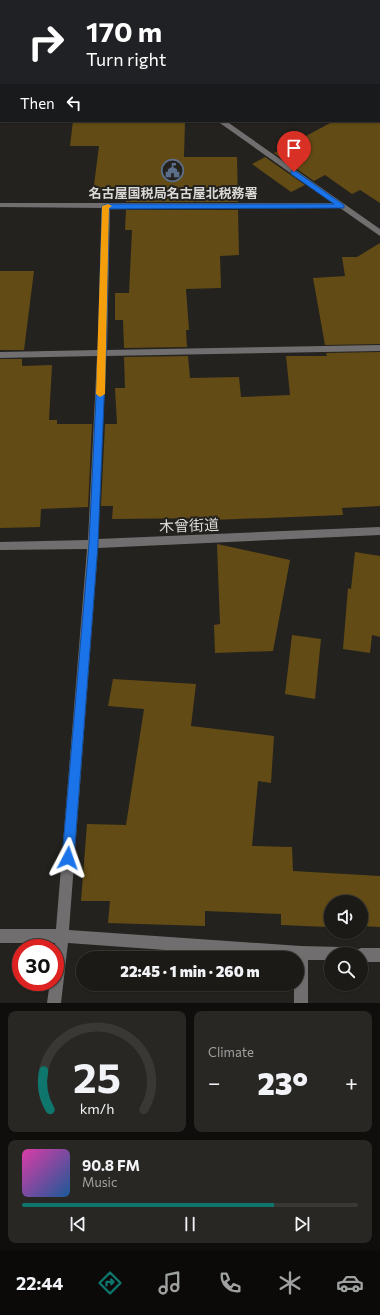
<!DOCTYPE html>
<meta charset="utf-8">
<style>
:root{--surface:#1b1a16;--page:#282723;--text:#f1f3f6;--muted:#a0a1a1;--line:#393835;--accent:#0f766e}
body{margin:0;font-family:Commissioner,"Noto Sans JP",sans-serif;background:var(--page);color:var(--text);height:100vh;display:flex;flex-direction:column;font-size:15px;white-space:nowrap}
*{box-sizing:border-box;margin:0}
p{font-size:13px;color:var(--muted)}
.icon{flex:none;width:22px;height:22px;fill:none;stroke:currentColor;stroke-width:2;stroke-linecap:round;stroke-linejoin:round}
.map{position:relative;height:1003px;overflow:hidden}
.side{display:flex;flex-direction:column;gap:8px;padding:8px;background:#0f0e0c;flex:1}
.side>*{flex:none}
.banner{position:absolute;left:0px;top:0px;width:380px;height:122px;box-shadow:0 1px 3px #0004,0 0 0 1px var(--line);background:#202124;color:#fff;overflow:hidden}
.fabs{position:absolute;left:324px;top:895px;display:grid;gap:8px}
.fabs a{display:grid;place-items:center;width:44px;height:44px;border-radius:50%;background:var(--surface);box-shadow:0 1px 3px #0004,0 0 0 1px var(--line);font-size:20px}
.speed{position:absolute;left:12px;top:939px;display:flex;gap:8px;font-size:20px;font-weight:700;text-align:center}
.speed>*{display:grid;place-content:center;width:52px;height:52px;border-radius:50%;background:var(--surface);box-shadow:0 1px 3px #0004,0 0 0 1px var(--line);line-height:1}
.speed .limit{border:6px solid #d22;background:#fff;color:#111}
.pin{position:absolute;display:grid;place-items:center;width:34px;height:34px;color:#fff;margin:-41px -17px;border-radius:50% 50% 50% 0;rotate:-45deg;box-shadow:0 0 4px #0007}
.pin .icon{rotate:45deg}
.me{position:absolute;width:44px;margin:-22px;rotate:4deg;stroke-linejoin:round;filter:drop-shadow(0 0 3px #0008)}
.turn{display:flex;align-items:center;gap:14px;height:84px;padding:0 20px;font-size:18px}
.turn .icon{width:52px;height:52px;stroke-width:2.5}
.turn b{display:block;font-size:28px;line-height:34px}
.then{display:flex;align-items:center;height:38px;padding:0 20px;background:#0003;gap:8px;font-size:15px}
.big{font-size:30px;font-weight:800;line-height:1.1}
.side .card{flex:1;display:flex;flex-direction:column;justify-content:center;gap:6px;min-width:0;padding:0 14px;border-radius:8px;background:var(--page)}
.side .dial{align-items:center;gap:0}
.dial svg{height:104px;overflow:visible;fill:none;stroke:var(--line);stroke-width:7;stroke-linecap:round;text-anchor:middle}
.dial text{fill:var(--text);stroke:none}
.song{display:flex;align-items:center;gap:12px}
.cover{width:48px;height:48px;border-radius:6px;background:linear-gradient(135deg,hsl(320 70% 55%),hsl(210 70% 35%))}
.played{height:4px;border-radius:2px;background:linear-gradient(90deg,var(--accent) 75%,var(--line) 75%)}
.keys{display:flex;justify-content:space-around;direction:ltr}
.heat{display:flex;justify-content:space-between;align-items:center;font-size:22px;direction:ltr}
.side .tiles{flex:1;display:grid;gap:8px;grid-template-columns:1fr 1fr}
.card:last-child{grid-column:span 2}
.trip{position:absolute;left:76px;top:951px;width:228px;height:40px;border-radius:20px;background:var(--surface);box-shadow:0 1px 3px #0004,0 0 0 1px var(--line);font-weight:800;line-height:40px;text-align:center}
.tab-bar{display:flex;height:64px;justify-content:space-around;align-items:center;background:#0b0a09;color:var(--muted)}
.tab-bar .icon{width:28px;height:28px}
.tab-bar .current{color:var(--accent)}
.tab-bar b{font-size:18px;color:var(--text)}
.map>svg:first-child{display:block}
</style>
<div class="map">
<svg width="380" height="1003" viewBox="0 0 380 1003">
<rect width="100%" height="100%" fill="#24221e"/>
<!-- building -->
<path fill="#624b15" d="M 73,121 L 185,121 L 184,157 L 237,157 L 238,202 L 126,202 L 126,193 L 93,193 L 99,146 L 70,146 Z
M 334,121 L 380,121 L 380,203 L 360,190 L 352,194 L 325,175 L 314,181 L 274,153 Z
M 265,157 L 305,185 L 291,192 L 252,164 Z
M 126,210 L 238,210 L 239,255 L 220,256 L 221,288 L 186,289 L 189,330 L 186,330 L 187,347 L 124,348 L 123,320 L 115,320 L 115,293 L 129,293 L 132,230 L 125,230 Z
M 380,243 L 380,344 L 325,345 L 313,278 L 345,276 L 342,257 L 357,257 Z
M 0,271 L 34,271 L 24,350 L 0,350 Z
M 380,352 L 380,506 L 342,508 L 343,515 L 212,520 L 211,518 L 112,519 L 113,506 L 101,506 L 105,424 L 117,424 L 115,388 L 125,388 L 124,357 L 188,356 L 190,378 L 239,377 L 241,397 L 290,395 L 286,356 L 327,356 L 326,353 Z
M 0,359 L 22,359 L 22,366 L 52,365 L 49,420 L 57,420 L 57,424 L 92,424 L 88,507 L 41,509 L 40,527 L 0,528 Z
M 217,544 L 290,560 L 273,651 L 215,653 L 214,625 L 220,624 Z
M 355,552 L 380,556 L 380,637 L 372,635 L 370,653 L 343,649 L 348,588 L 351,589 Z
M 292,635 L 321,639 L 315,699 L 285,694 Z
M 113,679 L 196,684 L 191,726 L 274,736 L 271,783 L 258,781 L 252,846 L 292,847 L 293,871 L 380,876 L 380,927 L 361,926 L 361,902 L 331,902 L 331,925 L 328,924 L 328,927 L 281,925 L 281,914 L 205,911 L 205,926 L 108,923 L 110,901 L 81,901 L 87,824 L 126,825 L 144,709 L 108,706 Z"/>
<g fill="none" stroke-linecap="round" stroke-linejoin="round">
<!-- minor -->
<path fill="#716e6f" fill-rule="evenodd" d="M 43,0 L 50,0 L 51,1 L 44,1 Z
M 210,0 L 217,0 L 218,1 L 211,1 Z
M 379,97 L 380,97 L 380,101 L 379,101 Z
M 217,121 L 226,121 L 380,229 L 380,236 L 340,208 L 110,208 L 107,350 L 380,345 L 380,351 L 106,356 L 98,539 L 380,527 L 380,535 L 98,548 L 69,930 L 301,946 L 342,947 L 347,949 L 349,954 L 331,954 L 331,960 L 308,960 L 308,1003 L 294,1003 L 294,984 L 297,984 L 297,958 L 277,958 L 68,943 L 61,1003 L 47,1003 L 50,982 L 55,982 L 55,943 L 0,943 L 0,929 L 56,929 L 87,549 L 0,550 L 0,542 L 88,540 L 97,356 L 0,358 L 0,352 L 98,350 L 102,208 L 0,207 L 0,203 L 333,203 Z
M 361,948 L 380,948 L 380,962 L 361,962 L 361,954 L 355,954 L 356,950 Z"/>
<!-- highway -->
<path fill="#e1dbdc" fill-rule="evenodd" d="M 302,0 L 311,0 L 301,1 Z
M 379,13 L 380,13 L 380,17 L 379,17 Z
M 0,27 L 1,27 L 1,31 L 0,31 Z
M 379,30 L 380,30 L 380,34 L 379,34 Z
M 0,37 L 1,37 L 1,41 L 0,41 Z
M 0,48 L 1,48 L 1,52 L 0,52 Z"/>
</g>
<!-- route -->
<path fill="#1a73e8" stroke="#114b97" d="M 294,170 L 344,205 L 344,208 L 109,209 L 106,354 L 98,544 L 74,858 L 72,862 L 68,864 L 64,862 L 62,858 L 89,544 L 98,354 L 102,206 L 106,204 L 334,204 L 291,174 L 291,171 Z"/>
<!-- slow -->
<path fill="#f59e0b" d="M 108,204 L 112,206 L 109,208 L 105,394 L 100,397 L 96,394 L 102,206 Z"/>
<!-- icons -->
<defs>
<symbol id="civic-ring" viewBox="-11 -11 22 22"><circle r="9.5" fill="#24221e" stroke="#5c6f8a" stroke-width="1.5"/><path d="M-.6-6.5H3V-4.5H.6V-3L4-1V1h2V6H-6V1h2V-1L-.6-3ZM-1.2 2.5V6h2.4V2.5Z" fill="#5c6f8a"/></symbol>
</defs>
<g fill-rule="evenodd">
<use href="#civic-ring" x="160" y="158" width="25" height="25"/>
</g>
<g text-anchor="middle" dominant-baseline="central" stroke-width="4" stroke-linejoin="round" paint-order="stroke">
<!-- far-poi labels -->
<g font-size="13" font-weight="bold" fill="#dad9d6" stroke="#24221e">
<text x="173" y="193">名古屋国税局名古屋北税務署</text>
</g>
<!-- street labels -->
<g font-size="15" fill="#dad9d6" stroke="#24221e">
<text transform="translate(189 525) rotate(-2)">木曾街道</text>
</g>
</g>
</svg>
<div class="fabs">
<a><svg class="icon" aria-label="sound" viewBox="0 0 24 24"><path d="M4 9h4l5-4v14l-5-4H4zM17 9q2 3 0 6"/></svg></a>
<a><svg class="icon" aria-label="search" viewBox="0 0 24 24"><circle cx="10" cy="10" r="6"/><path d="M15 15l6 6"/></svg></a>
</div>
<div class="speed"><div class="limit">30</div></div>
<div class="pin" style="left:294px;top:172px;background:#d93025"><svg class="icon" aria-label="arrive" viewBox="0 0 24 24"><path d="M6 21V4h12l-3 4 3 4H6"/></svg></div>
<svg class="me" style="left:68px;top:858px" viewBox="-20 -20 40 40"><path d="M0-17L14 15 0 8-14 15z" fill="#1a73e8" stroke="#fff" stroke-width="4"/></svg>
<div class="trip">22:45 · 1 min · 260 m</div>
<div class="banner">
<div class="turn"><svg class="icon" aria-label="right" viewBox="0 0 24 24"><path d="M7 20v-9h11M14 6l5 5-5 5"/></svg><div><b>170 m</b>Turn right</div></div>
<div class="then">Then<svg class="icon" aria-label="left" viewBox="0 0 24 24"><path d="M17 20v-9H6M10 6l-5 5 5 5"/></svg></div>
</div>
</div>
<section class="side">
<div class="tiles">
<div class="card dial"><svg viewBox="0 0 100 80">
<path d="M14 69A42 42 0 1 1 86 69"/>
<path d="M14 69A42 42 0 0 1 9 39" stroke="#0f766e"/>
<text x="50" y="56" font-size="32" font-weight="700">25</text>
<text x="50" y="72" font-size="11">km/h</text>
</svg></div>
<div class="card"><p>Climate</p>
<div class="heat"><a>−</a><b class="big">23°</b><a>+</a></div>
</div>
<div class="card">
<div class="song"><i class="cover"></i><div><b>90.8 FM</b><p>Music</p></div></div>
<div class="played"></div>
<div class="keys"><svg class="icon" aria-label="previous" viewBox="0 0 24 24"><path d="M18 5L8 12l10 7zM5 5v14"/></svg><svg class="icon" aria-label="pause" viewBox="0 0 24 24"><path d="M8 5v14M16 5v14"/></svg><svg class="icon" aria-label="next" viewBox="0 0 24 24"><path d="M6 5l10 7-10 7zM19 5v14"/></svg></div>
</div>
</div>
</section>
<nav class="tab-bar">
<b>22:44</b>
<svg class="icon current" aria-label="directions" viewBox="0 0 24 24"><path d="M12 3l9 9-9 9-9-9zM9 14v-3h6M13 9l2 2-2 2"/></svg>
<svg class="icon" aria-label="music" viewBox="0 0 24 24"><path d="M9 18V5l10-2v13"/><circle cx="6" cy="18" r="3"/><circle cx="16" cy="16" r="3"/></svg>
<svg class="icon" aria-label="phone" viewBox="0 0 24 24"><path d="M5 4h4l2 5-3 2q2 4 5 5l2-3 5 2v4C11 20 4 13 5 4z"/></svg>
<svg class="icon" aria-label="climate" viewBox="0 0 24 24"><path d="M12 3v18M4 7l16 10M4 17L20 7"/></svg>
<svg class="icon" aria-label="car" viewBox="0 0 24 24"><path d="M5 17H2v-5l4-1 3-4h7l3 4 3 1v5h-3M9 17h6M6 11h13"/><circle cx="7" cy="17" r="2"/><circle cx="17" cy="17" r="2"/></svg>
</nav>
